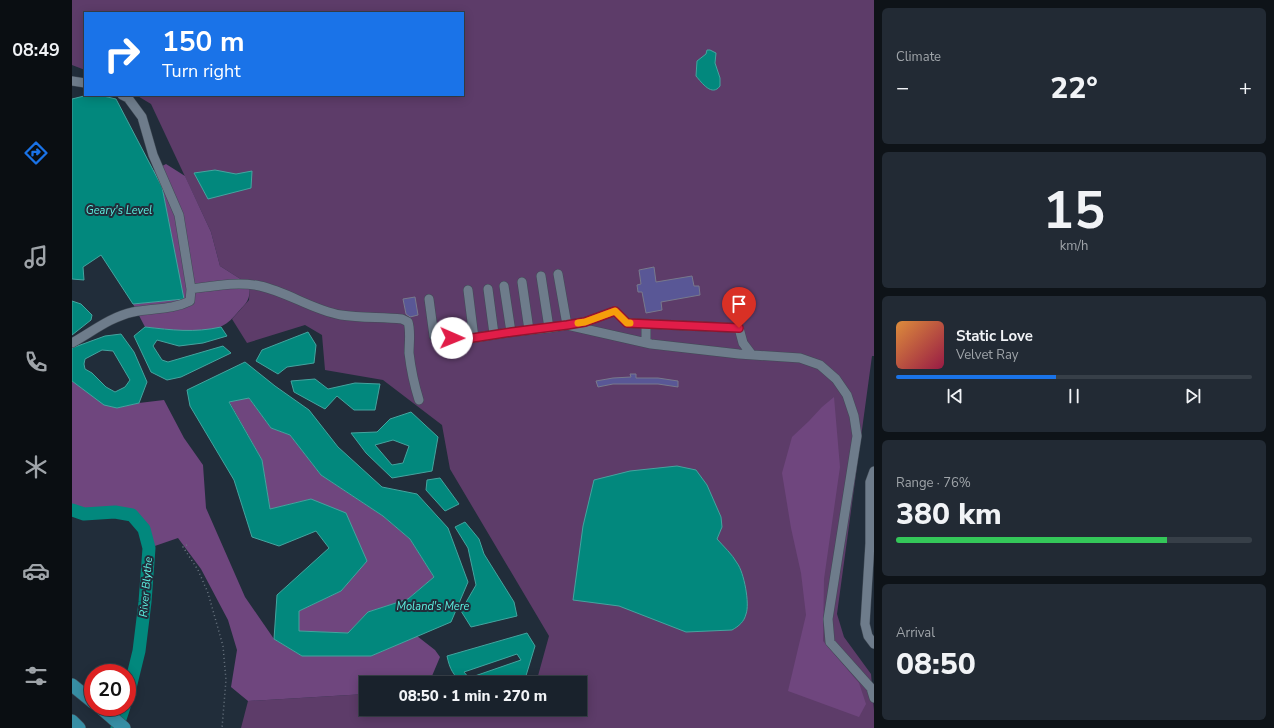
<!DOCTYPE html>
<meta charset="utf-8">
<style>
:root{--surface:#19222c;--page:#222a34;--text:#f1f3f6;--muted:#9fa4a9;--line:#373f48;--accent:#1a73e8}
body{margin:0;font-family:"Nunito Sans",sans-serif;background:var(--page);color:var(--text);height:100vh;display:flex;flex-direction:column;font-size:15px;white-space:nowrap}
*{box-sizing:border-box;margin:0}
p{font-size:13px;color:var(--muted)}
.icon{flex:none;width:22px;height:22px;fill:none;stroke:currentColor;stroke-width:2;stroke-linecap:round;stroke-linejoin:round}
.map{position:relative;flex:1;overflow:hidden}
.side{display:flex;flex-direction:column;gap:8px;padding:8px;background:#0e1318;width:400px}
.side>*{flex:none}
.banner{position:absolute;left:12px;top:12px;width:380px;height:84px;border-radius:0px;box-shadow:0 2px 10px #0003,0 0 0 1px var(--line);background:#1a73e8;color:#fff;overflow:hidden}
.speed{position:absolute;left:12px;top:664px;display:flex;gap:8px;font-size:20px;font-weight:700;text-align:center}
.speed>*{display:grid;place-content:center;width:52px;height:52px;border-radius:50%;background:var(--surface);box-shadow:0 2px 10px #0003,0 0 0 1px var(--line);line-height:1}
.speed .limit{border:6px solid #d22;background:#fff;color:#111}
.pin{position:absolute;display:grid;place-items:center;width:34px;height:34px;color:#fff;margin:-41px -17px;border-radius:50% 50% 50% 0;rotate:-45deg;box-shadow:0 0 4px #0007}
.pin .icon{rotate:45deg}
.me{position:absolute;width:44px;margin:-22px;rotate:91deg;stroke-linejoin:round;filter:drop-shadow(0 0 3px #0008)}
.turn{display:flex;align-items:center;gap:14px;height:84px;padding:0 12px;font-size:18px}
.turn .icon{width:52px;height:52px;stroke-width:2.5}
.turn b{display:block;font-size:28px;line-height:34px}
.big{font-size:30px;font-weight:800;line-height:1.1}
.side .card{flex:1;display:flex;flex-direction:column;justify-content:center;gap:6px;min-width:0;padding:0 14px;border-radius:6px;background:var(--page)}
.side .dial{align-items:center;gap:0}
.dial b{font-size:52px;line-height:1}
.song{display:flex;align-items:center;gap:12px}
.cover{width:48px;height:48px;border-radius:6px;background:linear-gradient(135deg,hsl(30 70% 55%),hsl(340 70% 35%))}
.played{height:4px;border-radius:2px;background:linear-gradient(90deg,var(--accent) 45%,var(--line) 45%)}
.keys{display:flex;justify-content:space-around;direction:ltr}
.heat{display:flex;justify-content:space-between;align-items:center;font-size:22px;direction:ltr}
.charge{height:6px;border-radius:3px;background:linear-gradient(90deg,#34c759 76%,var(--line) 0)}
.trip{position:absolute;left:287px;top:676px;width:228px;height:40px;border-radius:0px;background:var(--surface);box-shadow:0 2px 10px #0003,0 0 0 1px var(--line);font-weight:800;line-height:40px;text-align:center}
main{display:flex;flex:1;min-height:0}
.tab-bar{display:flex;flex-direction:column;width:72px;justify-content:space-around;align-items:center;background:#0a0e12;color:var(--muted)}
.tab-bar .icon{width:28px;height:28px}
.tab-bar .active{color:var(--accent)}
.tab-bar b{font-size:18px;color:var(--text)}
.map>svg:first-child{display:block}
</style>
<main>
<nav class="tab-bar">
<b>08:49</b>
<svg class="icon active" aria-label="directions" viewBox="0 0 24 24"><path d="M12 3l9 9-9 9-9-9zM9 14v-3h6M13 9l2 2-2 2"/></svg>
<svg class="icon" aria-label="music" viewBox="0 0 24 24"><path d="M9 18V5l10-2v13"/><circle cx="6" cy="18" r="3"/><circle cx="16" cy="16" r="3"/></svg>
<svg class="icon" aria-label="phone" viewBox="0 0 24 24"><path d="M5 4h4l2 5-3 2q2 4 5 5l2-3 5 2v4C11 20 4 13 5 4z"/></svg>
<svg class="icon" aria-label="climate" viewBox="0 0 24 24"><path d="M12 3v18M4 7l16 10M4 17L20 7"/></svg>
<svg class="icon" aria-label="car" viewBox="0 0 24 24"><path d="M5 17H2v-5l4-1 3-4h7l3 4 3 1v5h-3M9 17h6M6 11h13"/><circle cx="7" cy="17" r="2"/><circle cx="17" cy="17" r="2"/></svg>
<svg class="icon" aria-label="filters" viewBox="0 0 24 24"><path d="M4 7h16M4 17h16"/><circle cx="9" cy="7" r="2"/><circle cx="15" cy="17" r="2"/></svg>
</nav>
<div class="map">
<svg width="802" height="728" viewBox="0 0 802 728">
<rect width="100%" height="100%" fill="#212d3a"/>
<!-- green -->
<path fill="#5d3c69" d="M 0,0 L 802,0 L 802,356 L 800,356 L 765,614 L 772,637 L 799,674 L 802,710 L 802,728 L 169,728 L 176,701 L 294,694 L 294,709 L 403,709 L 412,712 L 419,709 L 508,709 L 508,683 L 464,683 L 477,636 L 378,469 L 370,425 L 311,380 L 253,370 L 250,335 L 233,325 L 175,343 L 160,319 L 177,300 L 178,285 L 148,266 L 139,232 L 79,104 L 64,95 L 391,95 L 391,13 L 13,13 L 13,70 L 0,65 Z"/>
<!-- forest -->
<path fill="#6f467e" d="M 94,164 L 113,176 L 139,232 L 148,266 L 178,285 C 177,301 177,300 166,312 C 161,318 156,323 150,326 C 134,336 92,329 73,327 L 61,304 L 111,299 L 90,187 L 81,171 Z
M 0,381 L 32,404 L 45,408 L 67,403 L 92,400 L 112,438 L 131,465 L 134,508 L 173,597 L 202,639 L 230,656 L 299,656 L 345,636 L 363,650 L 368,657 L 360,676 L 352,683 L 294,683 L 294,694 L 176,701 L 159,687 L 165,650 L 156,620 L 129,569 L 106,538 L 77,548 L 72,529 L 60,515 L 43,512 L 12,514 L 0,510 Z
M 176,397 L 199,428 L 218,435 L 249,475 L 311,516 L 338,539 L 362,577 L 336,599 L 296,612 L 276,633 L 227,631 L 227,611 L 269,591 L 295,560 L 239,499 L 198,509 L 190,460 L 157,401 Z
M 762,397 L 768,467 L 752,579 L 751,641 L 787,683 L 794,704 L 787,717 L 716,691 L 734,615 L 729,573 L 719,528 L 710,473 L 720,437 L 737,421 L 750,407 Z"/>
<!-- water -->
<path fill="#02887d" stroke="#44a49f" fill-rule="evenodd" d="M 635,50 L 638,50 L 644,53 L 643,63 L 648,78 L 648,86 C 640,97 630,83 624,76 L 625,61 L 634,54 Z
M 16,95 L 27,95 L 44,99 L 90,187 L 112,299 L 61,304 L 29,255 L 11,267 L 12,280 L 0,279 L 0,99 Z
M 143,170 L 164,174 L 180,171 L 179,188 L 136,199 L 122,173 Z
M 0,301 L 9,304 L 20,315 L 19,320 L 0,335 Z
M 73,327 C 100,330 122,333 149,327 L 155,336 L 131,343 L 107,346 L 85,340 L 81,346 L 90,360 L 96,362 L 151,346 L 159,353 L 109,377 L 95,380 L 79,372 L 62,336 Z
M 236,332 L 244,345 L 242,363 L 215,367 L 206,374 L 184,361 L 190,350 Z
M 49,334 L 62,352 L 75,382 L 67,403 L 45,408 L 32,405 L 0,381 L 0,348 L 33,336 ZM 30,350 L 41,351 L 58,380 L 53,387 L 43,392 L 34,387 L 20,373 L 13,369 L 12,364 L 13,359 Z
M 173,362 L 203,386 L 237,410 L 266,447 L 310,487 L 345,494 L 376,528 L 396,582 L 379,622 L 299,656 L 230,656 L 202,639 L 205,595 L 257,548 L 244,531 L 207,546 L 180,537 L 162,480 L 118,406 L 115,390 ZM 177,398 L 199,428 L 218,435 L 249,475 L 311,516 L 338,539 L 362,577 L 336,599 L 296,612 L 276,633 L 227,631 L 227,611 L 269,591 L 295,561 L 274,513 L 239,499 L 198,509 L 190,460 L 157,402 Z
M 243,379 L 256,389 L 283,383 L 308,384 L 303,410 L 282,410 L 265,396 L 253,409 L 222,392 L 219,381 Z
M 339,412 L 366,437 L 360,471 L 320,478 L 294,453 L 279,433 L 305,432 L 318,419 ZM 321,440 L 337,446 L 331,463 L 320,465 L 303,445 Z
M 605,466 L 624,470 L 635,485 L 649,517 L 650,527 L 645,539 C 652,547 660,554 665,563 C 672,572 678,604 674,614 C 672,622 667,626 660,630 L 614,632 L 547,606 L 501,600 L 511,526 L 522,480 L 558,471 Z
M 368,478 L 387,504 L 373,511 L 354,490 L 355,480 Z
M 393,522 L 407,539 L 412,554 L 442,602 L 445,616 L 399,627 L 389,611 L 404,585 L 396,548 L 383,527 Z
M 455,633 L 463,646 L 453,679 L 443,683 L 390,683 C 381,674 378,670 375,656 ZM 445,654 L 449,660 L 397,678 L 392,672 Z"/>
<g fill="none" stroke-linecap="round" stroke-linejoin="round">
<!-- river -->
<path stroke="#02887d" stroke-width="13" d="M 0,510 L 12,514 L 43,512 L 60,515 L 72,529 L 77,548 L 73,602 L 67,651 L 55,700
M 45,728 L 52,707"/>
</g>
<!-- building -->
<path fill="#595796" stroke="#78798c" d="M 582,267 L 584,282 L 620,276 L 622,286 L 627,286 L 628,295 L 589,302 L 590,310 L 574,313 L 570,292 L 566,292 L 565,285 L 569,284 L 567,270 Z
M 343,297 L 346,315 L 338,317 L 334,314 L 331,299 Z
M 558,374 L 564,374 L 564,378 L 586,378 L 606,381 L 606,387 L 586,384 L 541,384 L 526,387 L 524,381 L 541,378 L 559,377 Z"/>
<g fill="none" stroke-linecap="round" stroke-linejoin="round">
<defs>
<path id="minor" d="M 0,81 L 13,83
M 486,274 L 495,325
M 469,276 L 477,328
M 450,282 L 457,330
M 432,286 L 439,332 L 477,328 L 513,322 L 543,311 L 555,323 L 667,328 L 671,343 L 680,355
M 119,289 C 141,286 166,281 188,286 C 216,292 240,310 269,315 C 289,318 309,317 330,319 L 336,322 C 339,331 337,343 337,353 C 339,370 342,384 347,400
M 416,289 L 422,334
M 396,290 L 402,338
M 357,299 L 362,336 L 395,339 L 439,332
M 495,325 L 579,344 L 667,354 L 728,358 L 748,365 L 764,379 L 775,395 L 782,416 L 785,436 L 756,619 L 758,642 L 799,688 L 802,698
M 0,343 C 20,332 38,317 61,312 C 80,308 100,310 118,301 L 119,289 L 107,215 L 81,155 L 70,117 L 56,98 L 50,95
M 574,343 L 574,324
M 802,471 L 798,482 L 798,543 L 793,624 L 796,636 L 802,644"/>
<path id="highway" d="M 0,685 L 21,702
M 28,707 L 52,728
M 0,721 L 7,728"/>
</defs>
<!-- minor casing -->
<use href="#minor" stroke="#414b56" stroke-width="10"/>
<!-- highway casing -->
<use href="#highway" stroke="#414b56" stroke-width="14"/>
<!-- path -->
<path stroke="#6a7580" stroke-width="1.5" stroke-dasharray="1 3" stroke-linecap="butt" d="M 115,545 L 111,547 L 126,570 L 136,593 L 151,646 L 154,680 L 150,728"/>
<!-- minor -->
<use href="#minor" stroke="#6e7c8b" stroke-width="9"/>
<!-- highway -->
<use href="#highway" stroke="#378ea4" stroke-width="13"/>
</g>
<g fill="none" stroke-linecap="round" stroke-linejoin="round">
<defs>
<path id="route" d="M 380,338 L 394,339 L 440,332 L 495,325 L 513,322 L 543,311 L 555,323 L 667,328"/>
</defs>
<!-- route casing -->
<use href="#route" stroke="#92132f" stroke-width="10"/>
<!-- route -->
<use href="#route" stroke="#e11d48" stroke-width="7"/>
<!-- slow -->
<path stroke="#f59e0b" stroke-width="7" d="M 506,323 L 513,322 L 543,311 L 555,323 L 558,323"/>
</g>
<g text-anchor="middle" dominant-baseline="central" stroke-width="4" stroke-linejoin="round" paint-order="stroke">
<!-- water labels -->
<g font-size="11" font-style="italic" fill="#5ef4e3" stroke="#212d3a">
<text x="47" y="210">Geary's Level</text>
<text transform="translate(74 587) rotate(-85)">River Blythe</text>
<text x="361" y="606">Moland's Mere</text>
</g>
</g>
</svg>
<div class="speed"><div class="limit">20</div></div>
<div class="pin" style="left:667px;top:328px;background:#d93025"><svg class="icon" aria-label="arrive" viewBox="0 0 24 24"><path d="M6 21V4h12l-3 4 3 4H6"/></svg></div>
<svg class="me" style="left:380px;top:338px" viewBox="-20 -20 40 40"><circle r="19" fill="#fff"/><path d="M0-13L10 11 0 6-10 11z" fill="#e11d48"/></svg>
<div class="trip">08:50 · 1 min · 270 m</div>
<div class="banner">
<div class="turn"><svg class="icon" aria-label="right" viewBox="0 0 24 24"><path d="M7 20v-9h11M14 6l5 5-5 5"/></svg><div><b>150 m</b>Turn right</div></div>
</div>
</div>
<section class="side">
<div class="card"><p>Climate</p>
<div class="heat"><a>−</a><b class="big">22°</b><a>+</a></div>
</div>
<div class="card dial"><b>15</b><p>km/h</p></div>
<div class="card">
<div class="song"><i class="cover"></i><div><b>Static Love</b><p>Velvet Ray</p></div></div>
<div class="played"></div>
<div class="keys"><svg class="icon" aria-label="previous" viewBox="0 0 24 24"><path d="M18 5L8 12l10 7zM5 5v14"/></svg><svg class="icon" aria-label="pause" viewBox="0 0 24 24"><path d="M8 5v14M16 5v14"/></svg><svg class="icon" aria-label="next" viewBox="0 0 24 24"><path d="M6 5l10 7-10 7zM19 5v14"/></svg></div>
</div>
<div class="card"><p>Range · 76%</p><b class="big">380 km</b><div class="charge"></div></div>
<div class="card"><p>Arrival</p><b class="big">08:50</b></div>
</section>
</main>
